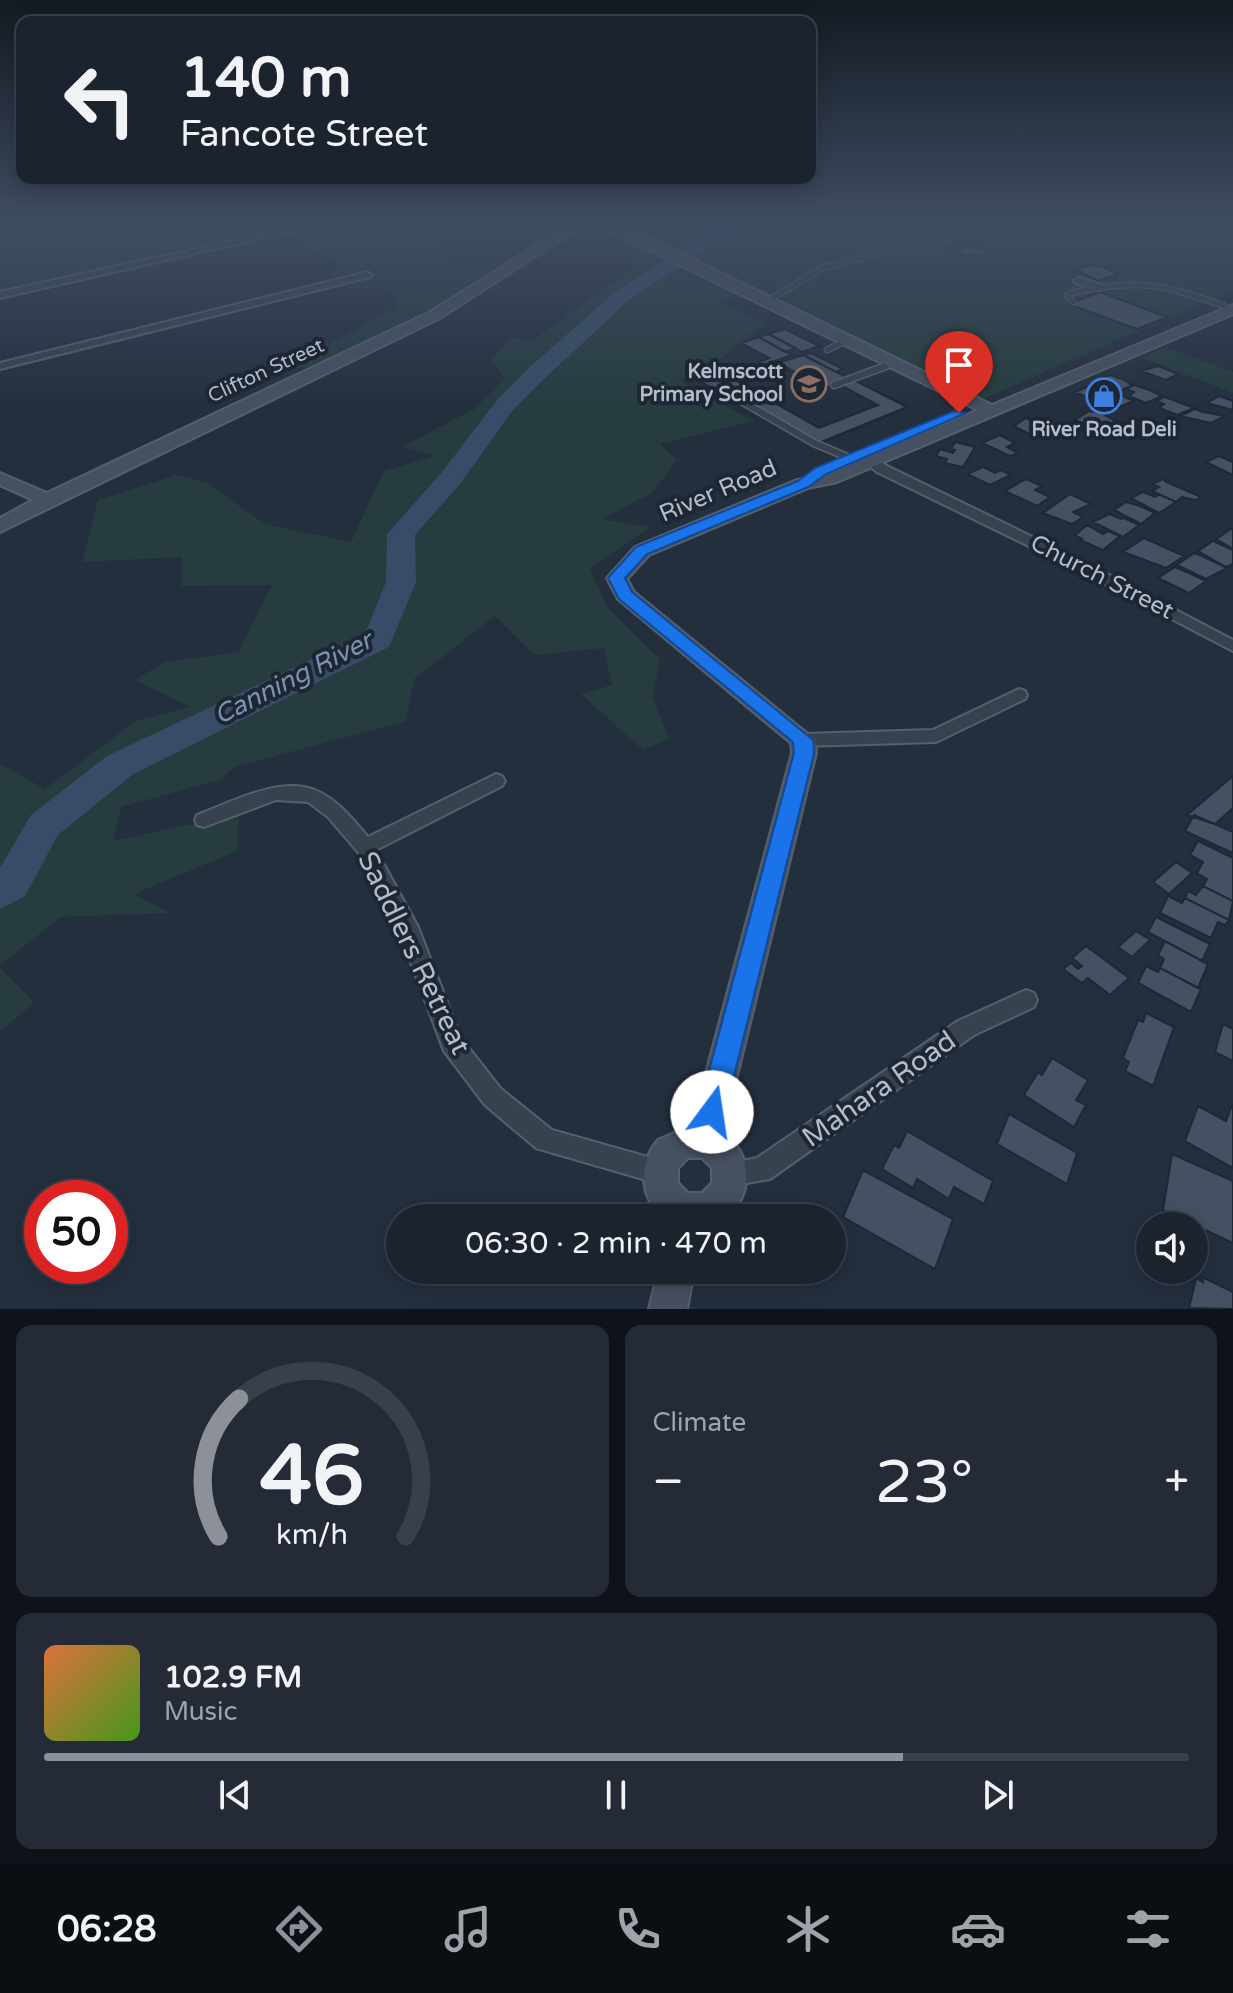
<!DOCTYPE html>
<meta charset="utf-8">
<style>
:root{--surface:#1b232e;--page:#242b36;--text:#f1f3f6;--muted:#a0a4aa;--line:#39404a;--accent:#8c9099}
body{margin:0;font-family:"Varela Round",sans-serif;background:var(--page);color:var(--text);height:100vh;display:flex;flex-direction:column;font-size:30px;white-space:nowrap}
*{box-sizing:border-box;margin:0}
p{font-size:26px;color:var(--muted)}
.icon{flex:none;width:44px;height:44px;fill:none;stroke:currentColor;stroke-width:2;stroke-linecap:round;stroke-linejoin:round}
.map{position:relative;height:1309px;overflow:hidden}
.details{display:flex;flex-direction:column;gap:16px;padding:16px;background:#0f1319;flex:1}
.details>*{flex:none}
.banner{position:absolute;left:16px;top:16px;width:800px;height:168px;border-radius:16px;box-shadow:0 4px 20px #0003,0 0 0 2px var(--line);background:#1b232e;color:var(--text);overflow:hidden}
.buttons{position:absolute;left:1136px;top:1212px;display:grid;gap:16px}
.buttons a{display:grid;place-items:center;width:72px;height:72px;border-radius:50%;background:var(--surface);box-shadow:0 4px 20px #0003,0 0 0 2px var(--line);font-size:40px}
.speed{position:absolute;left:24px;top:1180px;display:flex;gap:16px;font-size:40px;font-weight:700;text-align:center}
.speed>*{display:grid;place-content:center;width:104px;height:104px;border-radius:50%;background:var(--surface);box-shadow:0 4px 20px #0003,0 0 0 2px var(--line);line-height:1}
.speed .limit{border:12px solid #d22;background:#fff;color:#111}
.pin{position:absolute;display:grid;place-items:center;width:68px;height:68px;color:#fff;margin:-82px -34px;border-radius:50% 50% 50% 0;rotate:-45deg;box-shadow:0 0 8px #0007}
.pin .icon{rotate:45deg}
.me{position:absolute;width:88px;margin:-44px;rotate:14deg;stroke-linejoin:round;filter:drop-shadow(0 0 6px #0008)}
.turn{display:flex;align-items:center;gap:28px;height:168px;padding:0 32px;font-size:36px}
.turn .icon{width:104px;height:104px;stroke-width:2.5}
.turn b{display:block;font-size:56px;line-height:68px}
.big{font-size:60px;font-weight:600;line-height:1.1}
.details .card{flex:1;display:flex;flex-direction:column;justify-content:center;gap:12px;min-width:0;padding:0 28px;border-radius:16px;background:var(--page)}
.details .dial{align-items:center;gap:0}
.dial svg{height:208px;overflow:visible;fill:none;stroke:var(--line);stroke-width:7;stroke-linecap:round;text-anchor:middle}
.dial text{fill:var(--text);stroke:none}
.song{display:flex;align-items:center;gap:24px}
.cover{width:96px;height:96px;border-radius:12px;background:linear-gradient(135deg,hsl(20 70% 55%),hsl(100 70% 35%))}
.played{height:8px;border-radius:4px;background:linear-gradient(90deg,var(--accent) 75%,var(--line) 75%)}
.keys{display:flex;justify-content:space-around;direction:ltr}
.heat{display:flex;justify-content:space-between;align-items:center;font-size:44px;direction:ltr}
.details .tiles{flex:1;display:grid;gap:16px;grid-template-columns:1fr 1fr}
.card:last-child{grid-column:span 2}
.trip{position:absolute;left:386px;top:1204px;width:460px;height:80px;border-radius:40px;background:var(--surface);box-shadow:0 4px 20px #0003,0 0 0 2px var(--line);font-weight:600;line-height:80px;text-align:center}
.tab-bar{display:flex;height:128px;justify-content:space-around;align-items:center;background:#0b0e12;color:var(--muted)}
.tab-bar .icon{width:56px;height:56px}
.tab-bar .on{color:var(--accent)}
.tab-bar b{font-size:36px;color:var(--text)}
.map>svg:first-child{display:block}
</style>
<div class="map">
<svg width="1233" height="1309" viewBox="0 0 1233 1309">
<rect width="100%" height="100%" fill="#242f3e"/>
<!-- green -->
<path fill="#263c3f" d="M 0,225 L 304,225 L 0,293 Z
M 356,225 L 422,225 L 404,229 L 408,242 L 454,237 L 442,250 L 449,267 L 503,260 L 461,294 L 336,363 L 278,371 L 398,307 L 391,289 L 345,288 L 380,268 L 329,277 L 339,263 L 292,241 L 336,231 L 338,238 L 375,230 Z
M 713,225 L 1211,225 L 1233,232 L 1233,290 L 980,400 L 743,285 L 724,304 L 764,324 L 701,374 L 680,380 L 753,421 L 660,444 L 677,460 L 652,493 L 601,519 L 650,527 L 590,569 L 607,607 L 660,659 L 652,698 L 670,739 L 643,750 L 581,694 L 612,685 L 604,648 L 534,655 L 495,616 L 414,679 L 406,721 L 234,767 L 222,779 L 121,807 L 113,841 L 239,814 L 237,851 L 134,894 L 170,913 L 61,917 L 0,965 L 0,764 L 45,789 L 136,721 L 190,707 L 135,680 L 165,662 L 239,652 L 272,585 L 181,586 L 182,557 L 82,562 L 98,500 L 177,475 L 207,483 L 265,524 L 351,542 L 384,471 L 436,456 L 401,447 L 473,410 L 505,379 L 491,360 L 511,338 L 533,340 L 637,266 L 618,236 L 653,255 Z
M 1164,347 L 1233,372 L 1233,393 L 1142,358 Z
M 0,967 L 34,1003 L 0,1031 Z"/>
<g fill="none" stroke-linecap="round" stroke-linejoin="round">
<!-- river -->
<path fill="#394c67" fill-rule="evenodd" d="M 722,225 L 744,225 L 630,299 L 545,378 L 513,410 L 460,484 L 415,535 L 416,582 L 389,647 L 133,774 L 58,835 L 25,896 L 0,909 L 0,868 L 31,815 L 107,756 L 365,634 L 386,582 L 387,534 L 442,472 L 497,400 L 529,368 L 616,291 Z"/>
</g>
<!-- building -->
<path fill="#455162" stroke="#1f2835" stroke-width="2" d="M 903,225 L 917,230 L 900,236 L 883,230 Z
M 936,233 L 959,241 L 948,245 L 925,237 Z
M 959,247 L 983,248 L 986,256 L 961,255 Z
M 1089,265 L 1101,266 L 1119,274 L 1098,281 L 1076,270 Z
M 1100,292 L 1167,317 L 1137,329 L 1068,304 Z
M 785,329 L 819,346 L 802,352 L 768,334 Z
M 768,334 L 771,335 L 796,348 L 785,352 L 759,337 Z
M 759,337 L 792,355 L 772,362 L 787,370 L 763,378 L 744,368 L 769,358 L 741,343 Z
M 811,353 L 843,369 L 836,372 L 804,355 Z
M 803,355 L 850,379 L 825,388 L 778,363 Z
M 1158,366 L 1178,374 L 1166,380 L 1141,371 Z
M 716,369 L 747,387 L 724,395 L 693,377 Z
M 1111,375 L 1124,380 L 1132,385 L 1122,390 L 1113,389 L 1097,380 Z
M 854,380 L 907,407 L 819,443 L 745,401 L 761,395 L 819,428 L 878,405 L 840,385 Z
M 854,380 L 909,407 L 820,443 L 907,407 Z
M 1095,384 L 1134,401 L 1114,409 L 1075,392 Z
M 1134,385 L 1152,391 L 1162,396 L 1146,403 L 1131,397 L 1130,395 L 1134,392 L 1126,389 Z
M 1219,396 L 1233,401 L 1233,410 L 1207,403 Z
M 1164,397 L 1173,400 L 1194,408 L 1177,415 L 1162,409 L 1160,407 L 1164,404 L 1156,401 Z
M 1195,409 L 1203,412 L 1225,416 L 1211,423 L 1180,416 Z
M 1089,411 L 1101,413 L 1126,427 L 1107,435 L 1075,420 Z
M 1026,418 L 1046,428 L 1031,435 L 1014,426 Z
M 1000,435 L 1015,443 L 1007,447 L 1018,453 L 1010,456 L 982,443 Z
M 955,442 L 975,447 L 963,467 L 945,463 L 947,459 L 936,456 L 940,449 L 953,453 L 955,450 L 951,449 Z
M 1219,456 L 1233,462 L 1233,475 L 1206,462 Z
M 983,467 L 995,473 L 1001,470 L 1011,475 L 990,485 L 967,474 Z
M 1026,479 L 1042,486 L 1035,490 L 1050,497 L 1037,506 L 1005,491 Z
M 1163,479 L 1166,482 L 1201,497 L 1196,500 L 1182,497 L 1176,502 L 1152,491 L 1159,487 L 1153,484 Z
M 1143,492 L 1155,497 L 1159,495 L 1156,493 L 1176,502 L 1159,513 L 1131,498 Z
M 1070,494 L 1091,504 L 1073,512 L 1083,517 L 1072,524 L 1043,513 Z
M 1126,502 L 1140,506 L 1155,513 L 1141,524 L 1114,510 Z
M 1109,514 L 1121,519 L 1124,518 L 1139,525 L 1123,537 L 1093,522 Z
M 1087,525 L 1103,534 L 1108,531 L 1120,536 L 1103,550 L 1080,540 L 1082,539 L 1075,535 Z
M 1231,529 L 1233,529 L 1233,549 L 1216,539 Z
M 1144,538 L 1184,556 L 1166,568 L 1123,552 Z
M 1213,541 L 1233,550 L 1233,564 L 1226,567 L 1198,551 Z
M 1194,553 L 1200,555 L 1227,568 L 1206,579 L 1177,565 Z
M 1175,567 L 1189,573 L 1206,581 L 1189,593 L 1158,578 Z
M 1233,776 L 1233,808 L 1215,824 L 1187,815 Z
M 1194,815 L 1233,832 L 1233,853 L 1185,831 Z
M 1198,841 L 1233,858 L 1233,901 L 1203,886 L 1207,879 L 1197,873 L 1203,862 L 1190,855 Z
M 1176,862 L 1192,873 L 1169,894 L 1153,882 Z
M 1203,886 L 1233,901 L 1229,920 L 1185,898 L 1188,891 L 1196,895 Z
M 1168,896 L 1182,903 L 1185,898 L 1229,920 L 1225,925 L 1218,922 L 1211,938 L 1160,913 Z
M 1156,917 L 1210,944 L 1202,961 L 1148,932 Z
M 1136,931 L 1150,940 L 1132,957 L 1118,947 Z
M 1165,941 L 1208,964 L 1198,988 L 1160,968 L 1164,959 L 1158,955 Z
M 1086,946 L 1129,978 L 1110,995 L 1088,978 L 1082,983 L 1063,969 L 1071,963 L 1078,969 L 1082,966 L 1072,958 Z
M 1146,966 L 1158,972 L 1160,968 L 1201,989 L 1191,1012 L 1138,983 Z
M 1146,1013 L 1174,1027 L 1153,1086 L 1125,1071 L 1129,1062 L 1123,1058 L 1138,1020 L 1143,1022 Z
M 1223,1024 L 1233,1029 L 1233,1061 L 1215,1052 Z
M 1052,1058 L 1088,1080 L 1076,1100 L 1086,1105 L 1074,1127 L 1024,1095 L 1038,1072 L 1042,1075 Z
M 1232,1105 L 1233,1106 L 1233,1168 L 1185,1141 L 1198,1106 L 1226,1121 Z
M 1009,1114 L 1077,1153 L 1067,1184 L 997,1144 Z
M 907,1131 L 993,1181 L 984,1204 L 954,1187 L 949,1199 L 917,1179 L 913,1188 L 882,1169 L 894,1145 L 899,1148 Z
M 1172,1154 L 1233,1181 L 1233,1243 L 1163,1210 Z
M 863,1170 L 953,1219 L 935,1269 L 843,1217 Z
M 1202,1277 L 1233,1292 L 1233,1309 L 1189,1308 L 1196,1278 L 1203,1282 Z"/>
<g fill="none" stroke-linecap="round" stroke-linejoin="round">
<defs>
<path id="lane-far1" d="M 922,243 L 941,250 L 933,253 L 888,251 Z
M 767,301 L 822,268 L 888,251
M 1073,302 L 1067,296 L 1072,293 C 1137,278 1163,284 1224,306
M 827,350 L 847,340"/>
<path id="lane" d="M 834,385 L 894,363
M 733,396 L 814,443 L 852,459"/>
<path id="street" d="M 304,225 L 320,225 L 0,298 L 0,292 Z
M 367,272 L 372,275 L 370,277 L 0,369 L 0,363 Z
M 1079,278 L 1102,285 L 1104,287 L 1099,290 L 1076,283 L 1074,281 Z
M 868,449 L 872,450 L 877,459 L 887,466 L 1088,564 L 1233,640 L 1233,651 L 1078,570 L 877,472 L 867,464 L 862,453 Z
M 1019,689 L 1025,691 L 1027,695 L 1025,699 L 936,742 L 803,746 L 797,744 L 794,740 L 797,736 L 803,734 L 933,730 Z
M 496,774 L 502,776 L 505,781 L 502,786 L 376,850 L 418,927 L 461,1038 L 501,1089 L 552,1130 L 669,1163 L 672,1172 L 669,1181 L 660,1184 L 536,1148 L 485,1105 L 444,1051 L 398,928 L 358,852 L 328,817 L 308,802 L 276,800 L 204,827 L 197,825 L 195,820 L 197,815 C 232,802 281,775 317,791 C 338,800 353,820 368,837 Z
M 1026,990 L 1034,993 L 1037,1000 L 1034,1007 L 974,1035 L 770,1179 L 730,1186 L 721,1183 L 718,1174 L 721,1165 L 757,1158 L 958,1021 Z"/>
<path id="secondary" d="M 569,225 L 584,225 L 440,318 L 0,532 L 0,518 L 33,500 L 0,485 L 0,473 L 47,493 L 430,312 Z
M 598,225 L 615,225 L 649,238 L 992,405 L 1233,305 L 1233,314 L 837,482 L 808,488 L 649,555 L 627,579 L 634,592 L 815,740 L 816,753 L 723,1133 C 753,1152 754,1196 726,1218 L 664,1218 C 639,1198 638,1163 658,1140 L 692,1125 L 792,753 L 791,743 L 618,599 L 607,578 L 635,547 L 797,480 L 826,474 L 978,410 ZM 688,1158 L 702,1158 L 712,1168 L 712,1183 L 702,1193 L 688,1193 L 678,1183 L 678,1168 Z
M 654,1270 L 690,1270 L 693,1277 L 687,1309 L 649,1309 L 657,1277 Z"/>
</defs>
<!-- lane-far1 casing -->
<use href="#lane-far1" stroke="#565f6c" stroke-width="7"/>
<!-- lane casing -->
<use href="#lane" stroke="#565f6c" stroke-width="9"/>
<!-- street casing -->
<use href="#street" stroke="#565f6c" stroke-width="4"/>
<!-- secondary casing -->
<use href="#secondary" stroke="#565f6c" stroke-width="4"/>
<!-- lane-far1 -->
<use href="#lane-far1" stroke="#38414e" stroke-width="5"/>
<!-- lane -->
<use href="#lane" stroke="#38414e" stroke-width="6"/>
<!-- street -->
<use href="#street" fill="#38414e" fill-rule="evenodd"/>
<!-- secondary -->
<use href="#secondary" fill="#465061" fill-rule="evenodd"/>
</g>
<!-- sky -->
<linearGradient id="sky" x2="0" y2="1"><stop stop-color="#141a22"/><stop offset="0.55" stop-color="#3f4d63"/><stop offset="1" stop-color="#3f4d63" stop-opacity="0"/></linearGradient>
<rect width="1233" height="408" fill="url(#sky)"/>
<!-- route -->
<path fill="#1a73e8" stroke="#114b97" stroke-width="2" d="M 954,411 L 966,413 L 826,474 L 808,487 L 647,554 L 625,578 L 632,592 L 813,740 L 814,753 L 725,1112 L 721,1122 L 712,1125 L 702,1122 L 698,1112 L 794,753 L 793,742 L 619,599 L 608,578 L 636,547 L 798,481 L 815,468 Z"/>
<!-- icons -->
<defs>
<symbol id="school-ring" viewBox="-11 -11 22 22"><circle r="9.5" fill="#1d2633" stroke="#8d6e63" stroke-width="1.5"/><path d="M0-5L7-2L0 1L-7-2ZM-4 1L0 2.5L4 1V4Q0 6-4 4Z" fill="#8d6e63"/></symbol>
<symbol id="shop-ring" viewBox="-11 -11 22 22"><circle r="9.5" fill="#1d2633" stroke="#3f7fe0" stroke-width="1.5"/><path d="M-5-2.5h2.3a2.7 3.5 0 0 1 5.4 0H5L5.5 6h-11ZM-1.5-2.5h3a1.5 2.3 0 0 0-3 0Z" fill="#3f7fe0"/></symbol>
</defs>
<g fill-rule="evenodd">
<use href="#school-ring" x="789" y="364" width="40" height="40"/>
<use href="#shop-ring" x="1084" y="376" width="40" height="40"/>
</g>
<g text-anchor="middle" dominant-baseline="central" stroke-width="8" stroke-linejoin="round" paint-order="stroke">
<!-- far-street labels -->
<g font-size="20" fill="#b4bcc9" stroke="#1d2633">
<text transform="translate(266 371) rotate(-25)">Clifton Street</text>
</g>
<!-- far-poi labels -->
<g font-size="20" font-weight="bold" fill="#b4bcc9" stroke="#1d2633" text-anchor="end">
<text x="783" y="372">Kelmscott<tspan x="783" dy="23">Primary School</tspan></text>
<text x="1104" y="430" text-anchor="middle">River Road Deli</text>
</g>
<!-- street labels -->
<g font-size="24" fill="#b4bcc9" stroke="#1d2633">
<text transform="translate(718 491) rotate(-23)">River Road</text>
<text transform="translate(1102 577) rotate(27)">Church Street</text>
</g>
<!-- water labels -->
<g font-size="26" font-style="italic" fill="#7c92b1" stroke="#1d2633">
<text transform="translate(293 678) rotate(-27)">Canning River</text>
</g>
<!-- near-street labels -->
<g font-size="28" fill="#b4bcc9" stroke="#1d2633">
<text transform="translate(414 953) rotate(64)">Saddlers Retreat</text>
<text transform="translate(879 1089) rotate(-35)">Mahara Road</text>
</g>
</g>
</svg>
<div class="buttons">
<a><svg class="icon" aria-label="sound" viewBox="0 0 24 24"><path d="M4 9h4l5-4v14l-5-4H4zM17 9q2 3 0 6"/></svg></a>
</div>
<div class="speed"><div class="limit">50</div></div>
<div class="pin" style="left:959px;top:413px;background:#d93025"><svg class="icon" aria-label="arrive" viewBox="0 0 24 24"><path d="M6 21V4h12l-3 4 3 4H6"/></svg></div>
<svg class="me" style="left:712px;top:1112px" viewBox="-20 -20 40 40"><circle r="19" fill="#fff"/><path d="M0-13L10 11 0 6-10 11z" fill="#1a73e8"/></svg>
<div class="trip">06:30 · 2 min · 470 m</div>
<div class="banner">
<div class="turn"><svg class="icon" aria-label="left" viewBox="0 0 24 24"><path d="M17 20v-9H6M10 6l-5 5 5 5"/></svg><div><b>140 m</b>Fancote Street</div></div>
</div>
</div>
<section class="details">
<div class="tiles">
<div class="card dial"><svg viewBox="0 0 100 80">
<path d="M14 69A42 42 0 1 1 86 69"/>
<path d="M14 69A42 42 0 0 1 22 16" stroke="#8c9099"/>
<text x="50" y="56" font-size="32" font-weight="700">46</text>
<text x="50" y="72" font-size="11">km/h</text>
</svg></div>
<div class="card"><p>Climate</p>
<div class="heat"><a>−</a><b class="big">23°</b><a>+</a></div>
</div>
<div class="card">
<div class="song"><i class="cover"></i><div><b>102.9 FM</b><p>Music</p></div></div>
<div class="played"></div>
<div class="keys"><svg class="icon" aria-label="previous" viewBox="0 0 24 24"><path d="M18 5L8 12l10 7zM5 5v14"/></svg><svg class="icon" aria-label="pause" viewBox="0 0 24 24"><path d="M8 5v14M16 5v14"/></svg><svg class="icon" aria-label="next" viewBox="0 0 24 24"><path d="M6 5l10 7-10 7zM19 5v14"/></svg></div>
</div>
</div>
</section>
<nav class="tab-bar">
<b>06:28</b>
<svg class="icon on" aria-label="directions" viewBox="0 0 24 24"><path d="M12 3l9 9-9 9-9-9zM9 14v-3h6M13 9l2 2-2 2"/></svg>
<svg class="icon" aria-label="music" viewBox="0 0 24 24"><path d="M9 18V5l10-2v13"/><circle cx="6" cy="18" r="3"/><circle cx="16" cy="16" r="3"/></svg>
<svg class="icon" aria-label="phone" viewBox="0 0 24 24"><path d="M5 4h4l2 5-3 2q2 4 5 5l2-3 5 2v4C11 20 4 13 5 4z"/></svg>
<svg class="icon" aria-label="climate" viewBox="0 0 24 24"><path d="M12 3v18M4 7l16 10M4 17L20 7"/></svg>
<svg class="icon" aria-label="car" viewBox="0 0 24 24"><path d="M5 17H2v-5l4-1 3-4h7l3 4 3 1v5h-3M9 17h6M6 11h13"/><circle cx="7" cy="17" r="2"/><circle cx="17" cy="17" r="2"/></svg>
<svg class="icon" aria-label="filters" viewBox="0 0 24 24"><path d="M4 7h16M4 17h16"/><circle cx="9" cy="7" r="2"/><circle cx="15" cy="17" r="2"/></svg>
</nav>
